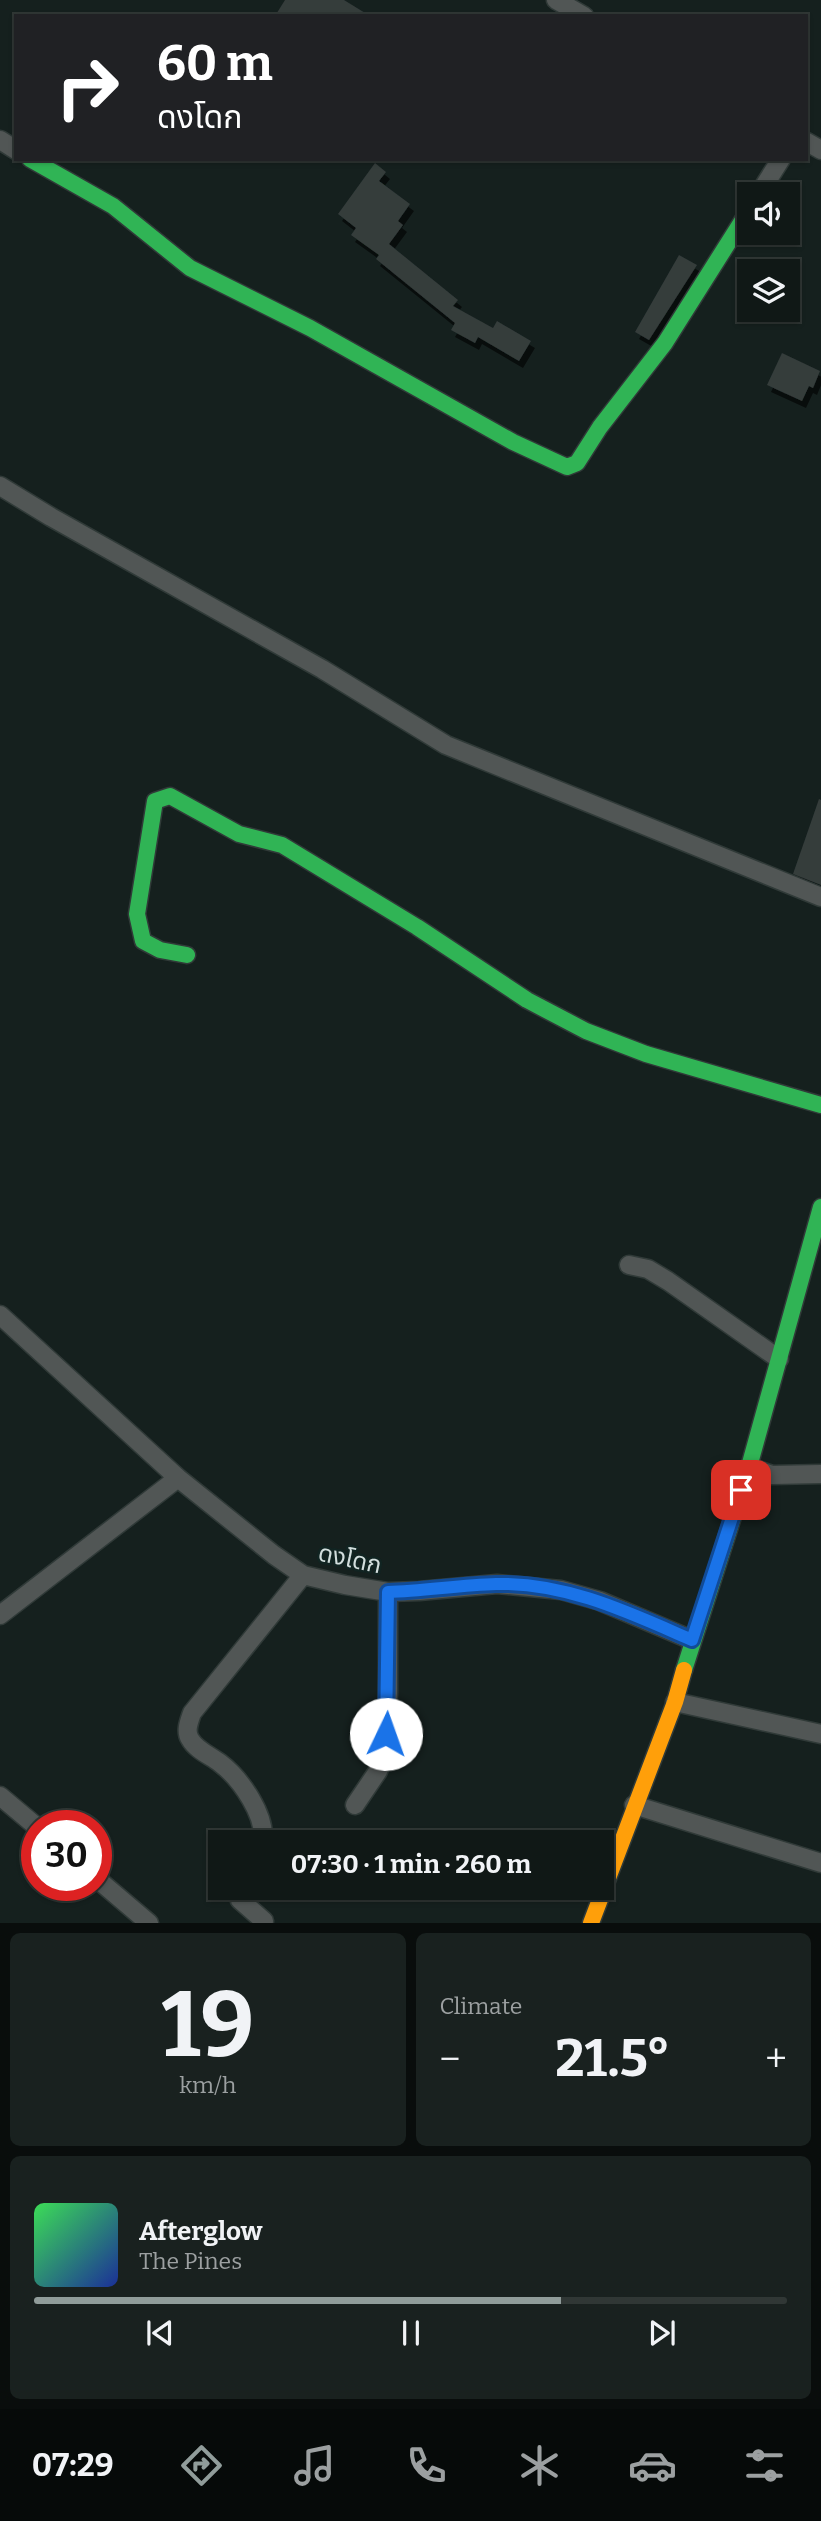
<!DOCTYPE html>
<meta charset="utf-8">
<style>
:root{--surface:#101816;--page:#19211f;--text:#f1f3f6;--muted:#9ca0a1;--line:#303735;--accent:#909c9a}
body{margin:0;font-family:Bitter,"Noto Sans Thai",serif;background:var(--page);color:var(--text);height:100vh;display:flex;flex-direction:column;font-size:26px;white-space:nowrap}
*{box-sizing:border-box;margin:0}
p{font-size:23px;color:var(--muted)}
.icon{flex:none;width:38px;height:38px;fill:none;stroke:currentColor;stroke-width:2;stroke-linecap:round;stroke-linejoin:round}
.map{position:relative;height:1923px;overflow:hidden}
.side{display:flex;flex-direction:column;gap:10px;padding:10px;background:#090d0c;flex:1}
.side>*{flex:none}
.top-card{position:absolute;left:14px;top:14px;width:794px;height:147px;border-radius:0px;box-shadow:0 2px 5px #0004,0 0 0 2px var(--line);background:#202124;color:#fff;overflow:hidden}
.fabs{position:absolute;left:737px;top:182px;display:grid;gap:14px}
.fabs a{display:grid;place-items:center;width:63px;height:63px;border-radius:0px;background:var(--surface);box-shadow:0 2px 5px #0004,0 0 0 2px var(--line);font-size:35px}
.speed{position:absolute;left:21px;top:1810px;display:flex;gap:14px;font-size:35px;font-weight:700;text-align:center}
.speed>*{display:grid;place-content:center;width:91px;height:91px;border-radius:50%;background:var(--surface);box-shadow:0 2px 5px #0004,0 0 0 2px var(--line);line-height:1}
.speed .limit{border:10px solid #d22;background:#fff;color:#111}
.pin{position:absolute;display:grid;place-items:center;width:60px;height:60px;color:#fff;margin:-30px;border-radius:14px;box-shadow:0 4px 10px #0006}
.me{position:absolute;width:77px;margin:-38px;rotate:3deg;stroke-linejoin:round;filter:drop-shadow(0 0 5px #0008)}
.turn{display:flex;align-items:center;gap:24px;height:147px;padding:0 28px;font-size:32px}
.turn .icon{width:91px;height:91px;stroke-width:2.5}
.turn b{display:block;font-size:49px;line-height:60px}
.big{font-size:52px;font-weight:700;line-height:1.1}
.side .card{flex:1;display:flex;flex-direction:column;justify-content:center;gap:10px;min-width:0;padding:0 24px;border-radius:10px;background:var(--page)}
.side .dial{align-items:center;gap:0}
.dial b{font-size:91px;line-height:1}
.song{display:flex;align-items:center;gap:21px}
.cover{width:84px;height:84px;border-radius:10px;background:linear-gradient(135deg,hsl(130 70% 55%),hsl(230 70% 35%))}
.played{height:7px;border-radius:4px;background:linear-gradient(90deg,var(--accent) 70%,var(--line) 70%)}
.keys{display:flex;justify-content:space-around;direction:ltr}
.heat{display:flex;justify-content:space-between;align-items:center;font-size:38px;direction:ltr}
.side .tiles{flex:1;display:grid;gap:10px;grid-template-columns:1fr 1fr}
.card:last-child{grid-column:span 2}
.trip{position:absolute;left:208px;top:1830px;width:406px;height:70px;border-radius:0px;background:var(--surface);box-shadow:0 2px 5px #0004,0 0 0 2px var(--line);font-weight:700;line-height:70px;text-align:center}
.tab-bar{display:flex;height:112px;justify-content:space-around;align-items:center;background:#060a09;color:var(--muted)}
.tab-bar .icon{width:49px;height:49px}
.tab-bar .selected{color:var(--accent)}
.tab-bar b{font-size:32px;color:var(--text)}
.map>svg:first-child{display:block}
</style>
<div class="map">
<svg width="821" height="1923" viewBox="0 0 821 1923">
<defs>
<filter id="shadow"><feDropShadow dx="4" dy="7" stdDeviation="0" flood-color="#0009"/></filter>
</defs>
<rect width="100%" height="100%" fill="#15201e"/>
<!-- building -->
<path fill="#343c3b" filter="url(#shadow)" d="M 285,0 L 344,0 L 370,16 L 275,16 Z
M 375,163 L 386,172 L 379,181 L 410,204 L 398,221 L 403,225 L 389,244 L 458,300 L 453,306 L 493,328 L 497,321 L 531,341 L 519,361 L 478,337 L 475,343 L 451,330 L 455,323 L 376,259 L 379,255 L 351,235 L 356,228 L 338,214 Z
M 679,255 L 697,265 L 649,340 L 635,332 Z
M 782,353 L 820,371 L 813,388 L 809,386 L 802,401 L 767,385 Z
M 819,799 L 821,800 L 821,885 L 793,874 Z"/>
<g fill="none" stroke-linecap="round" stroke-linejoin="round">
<defs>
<path id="street" d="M 556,0 L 584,16
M 0,140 L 16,150
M 807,142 L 821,150
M 759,194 L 781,159
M 0,486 L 51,517 L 322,669 L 446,745 L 821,897
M 629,1265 L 648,1269 L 668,1281 L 779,1359
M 0,1315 L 178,1478 L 274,1555 L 303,1575 L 345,1585 L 388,1592 L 419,1591 L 497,1584 L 561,1590 L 600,1601 L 692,1640
M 749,1467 L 772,1475 L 821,1474
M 0,1615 L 178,1478
M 675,1702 L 821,1734
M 0,1796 L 37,1827
M 355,1805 L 378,1771 L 385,1754 L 388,1693 L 388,1592
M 634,1805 L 821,1863
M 262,1843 C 268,1817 240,1778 220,1763 C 211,1756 196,1750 190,1739 C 185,1731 189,1722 192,1713 L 303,1575
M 96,1878 L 149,1923
M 244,1888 L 240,1900 L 264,1921"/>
<path id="fast" d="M 30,159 L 113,206 L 190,268 L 310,328 L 513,442 L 567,467 L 577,463 L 600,427 L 665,343 L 749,210
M 187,955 L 160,950 L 143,941 L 137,914 L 155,801 L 170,796 L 239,834 L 282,845 L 417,927 L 527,1000 L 586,1031 L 646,1054 L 821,1105
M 684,1670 L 749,1467 L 821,1207"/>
<path id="slow" d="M 591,1923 L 675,1702 L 684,1670"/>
</defs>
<!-- street casing -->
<use href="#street" stroke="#303a38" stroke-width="21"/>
<!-- fast casing -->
<use href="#fast" stroke="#303a38" stroke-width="19"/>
<!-- slow casing -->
<use href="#slow" stroke="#303a38" stroke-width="19"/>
<!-- street -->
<use href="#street" stroke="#515655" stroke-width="18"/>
<!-- fast -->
<use href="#fast" stroke="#30b455" stroke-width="16"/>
<!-- slow -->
<use href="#slow" stroke="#ff9f0a" stroke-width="16"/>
</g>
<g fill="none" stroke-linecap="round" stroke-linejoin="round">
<defs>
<path id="route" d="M 386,1734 L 388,1592 C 424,1591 460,1585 496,1584 C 566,1582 630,1613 692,1640 L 741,1490"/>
</defs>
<!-- route casing -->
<use href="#route" stroke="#114b97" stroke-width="18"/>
<!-- route -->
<use href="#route" stroke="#1a73e8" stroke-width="12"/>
</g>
<g text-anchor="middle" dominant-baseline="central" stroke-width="5" stroke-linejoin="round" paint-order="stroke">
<!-- street labels -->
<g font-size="24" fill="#d2dedd" stroke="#112422">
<text transform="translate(350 1559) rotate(12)">ดงโดก</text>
</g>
</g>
</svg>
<div class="fabs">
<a><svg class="icon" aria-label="sound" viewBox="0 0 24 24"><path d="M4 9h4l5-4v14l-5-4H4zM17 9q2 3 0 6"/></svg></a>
<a><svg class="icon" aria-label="layers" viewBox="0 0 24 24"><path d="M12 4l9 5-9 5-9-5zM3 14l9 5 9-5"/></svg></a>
</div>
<div class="speed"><div class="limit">30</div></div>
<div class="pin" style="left:741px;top:1490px;background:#d93025"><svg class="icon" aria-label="arrive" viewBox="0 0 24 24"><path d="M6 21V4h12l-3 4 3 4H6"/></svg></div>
<svg class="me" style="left:386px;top:1734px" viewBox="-20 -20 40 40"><circle r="19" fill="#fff"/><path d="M0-13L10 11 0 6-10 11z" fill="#1a73e8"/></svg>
<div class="trip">07:30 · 1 min · 260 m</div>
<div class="top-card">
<div class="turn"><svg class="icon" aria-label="right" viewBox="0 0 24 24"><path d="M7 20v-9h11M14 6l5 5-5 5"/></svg><div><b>60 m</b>ดงโดก</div></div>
</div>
</div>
<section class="side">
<div class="tiles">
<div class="card dial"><b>19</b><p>km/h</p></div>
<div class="card"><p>Climate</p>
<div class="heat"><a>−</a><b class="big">21.5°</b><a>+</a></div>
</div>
<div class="card">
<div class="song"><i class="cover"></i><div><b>Afterglow</b><p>The Pines</p></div></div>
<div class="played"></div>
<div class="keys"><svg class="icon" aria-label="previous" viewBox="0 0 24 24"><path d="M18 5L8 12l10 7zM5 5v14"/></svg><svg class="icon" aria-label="pause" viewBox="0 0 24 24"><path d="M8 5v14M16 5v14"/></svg><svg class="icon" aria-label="next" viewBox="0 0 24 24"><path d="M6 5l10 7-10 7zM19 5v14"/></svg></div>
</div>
</div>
</section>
<nav class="tab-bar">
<b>07:29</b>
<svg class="icon selected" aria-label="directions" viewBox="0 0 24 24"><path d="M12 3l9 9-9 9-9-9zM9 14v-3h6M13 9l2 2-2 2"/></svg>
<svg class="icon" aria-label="music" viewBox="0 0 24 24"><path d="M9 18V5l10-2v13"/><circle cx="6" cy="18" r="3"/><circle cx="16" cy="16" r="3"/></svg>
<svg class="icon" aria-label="phone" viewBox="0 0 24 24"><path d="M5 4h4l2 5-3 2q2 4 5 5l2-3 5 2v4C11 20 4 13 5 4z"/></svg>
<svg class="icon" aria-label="climate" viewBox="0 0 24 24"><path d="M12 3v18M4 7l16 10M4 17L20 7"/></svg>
<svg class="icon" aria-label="car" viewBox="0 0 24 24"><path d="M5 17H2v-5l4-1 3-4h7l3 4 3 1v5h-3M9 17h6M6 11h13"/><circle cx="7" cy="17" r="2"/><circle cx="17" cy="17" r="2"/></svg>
<svg class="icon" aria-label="filters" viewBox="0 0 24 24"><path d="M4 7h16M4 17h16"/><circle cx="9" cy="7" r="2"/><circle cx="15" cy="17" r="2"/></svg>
</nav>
